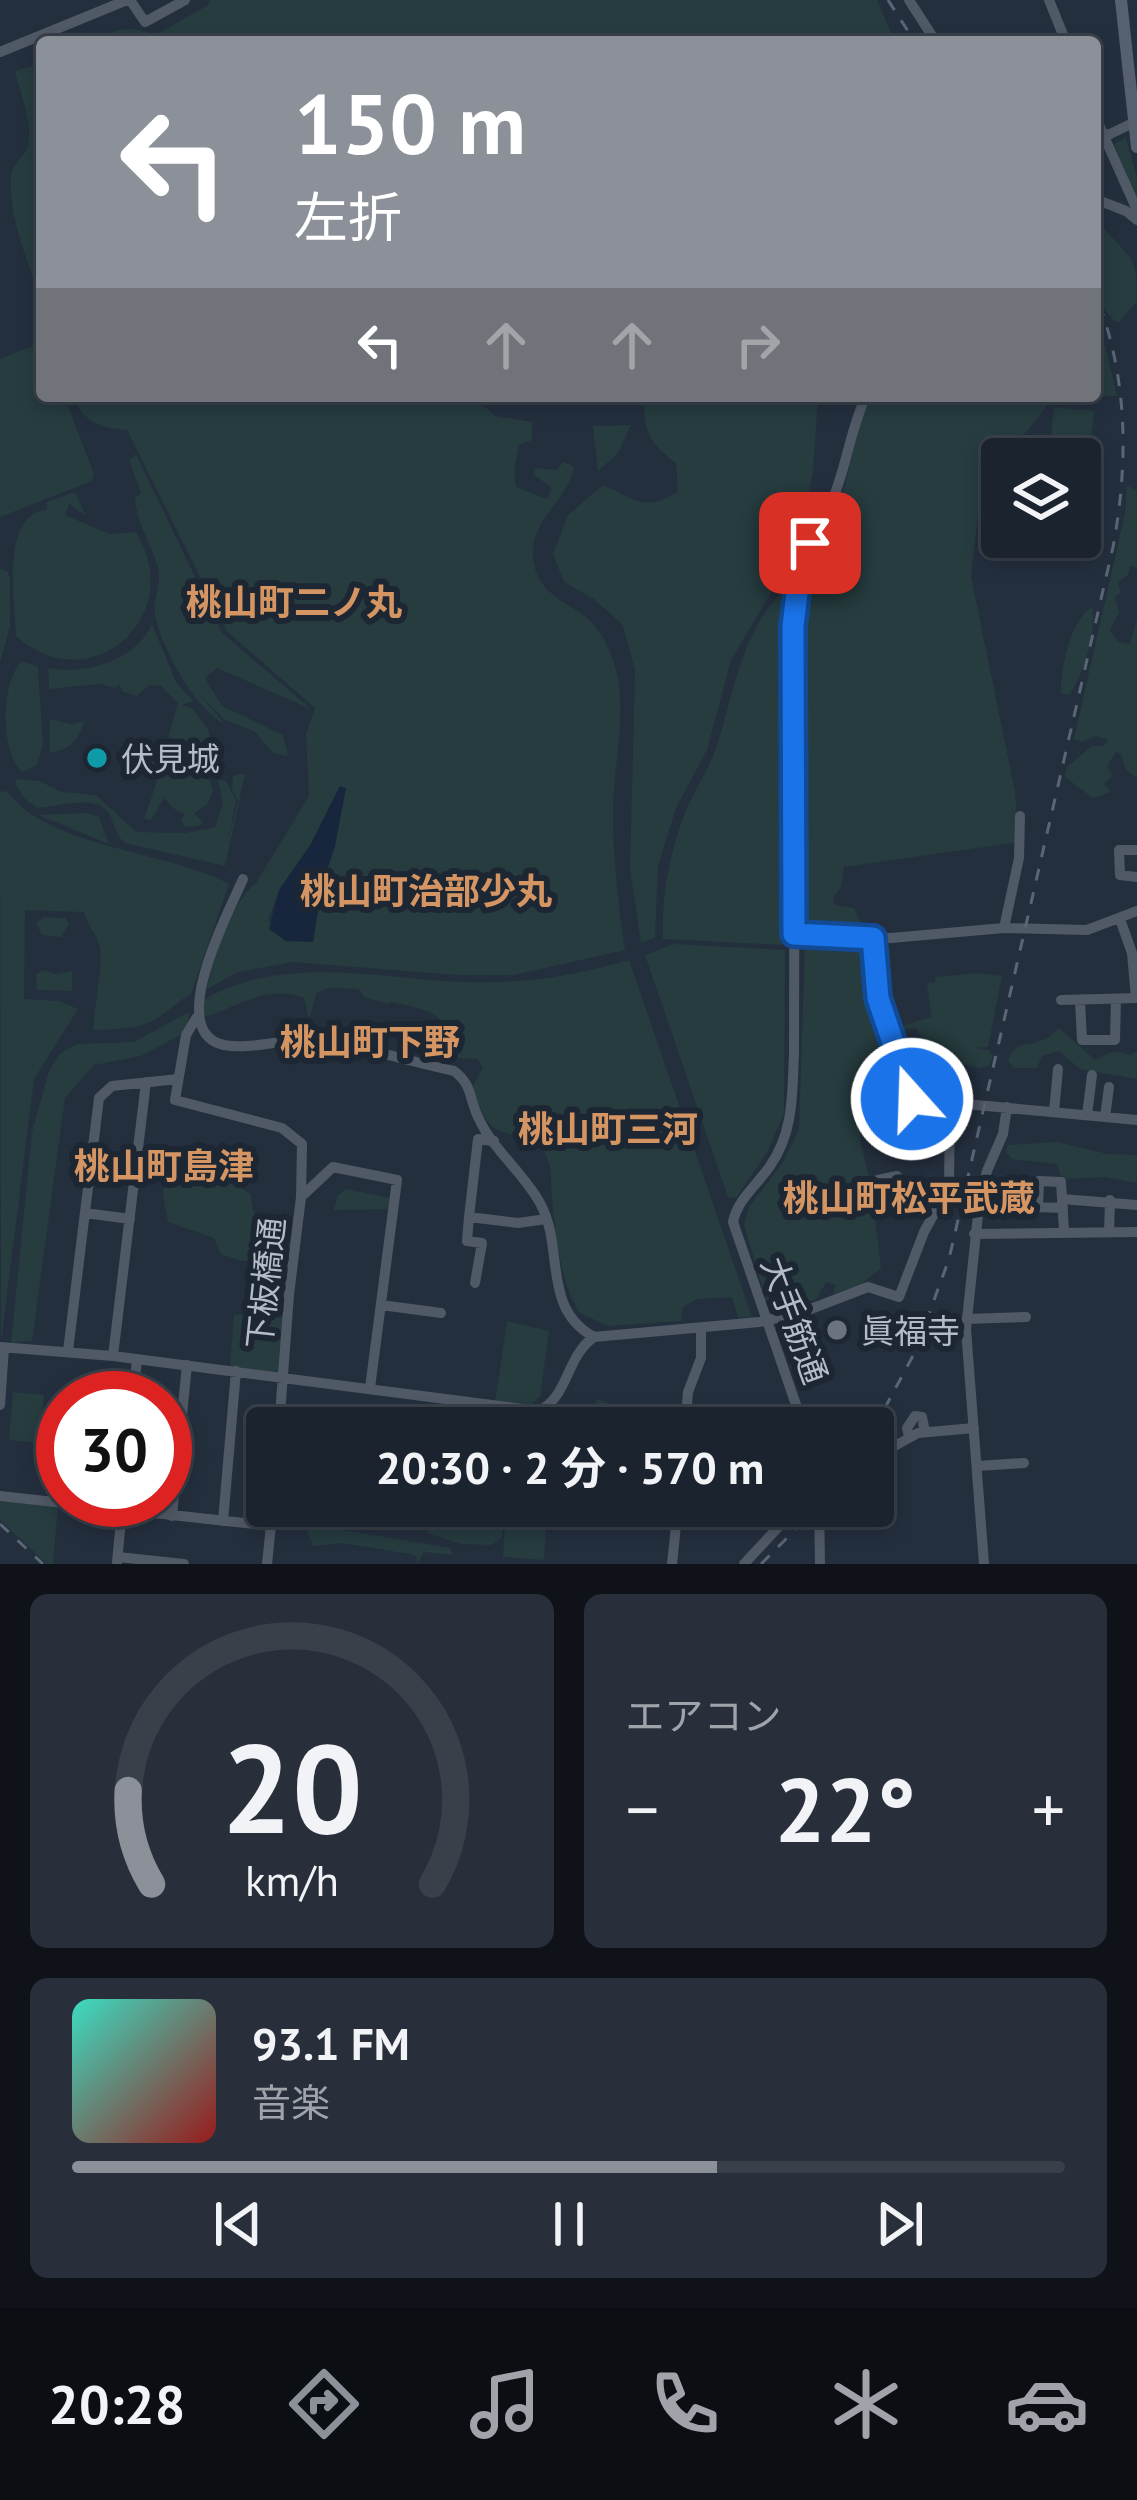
<!DOCTYPE html>
<html lang="ja">
<meta charset="utf-8">
<style>
:root{--surface:#1b232e;--page:#282f3a;--text:#f1f3f6;--muted:#a0a4aa;--line:#39404a;--accent:#8c9099}
body{margin:0;font-family:"PT Sans","Noto Sans JP",sans-serif;background:var(--page);color:var(--text);height:100vh;display:flex;flex-direction:column;font-size:45px;white-space:nowrap}
*{box-sizing:border-box;margin:0}
p{font-size:39px;color:var(--muted)}
.icon{flex:none;width:66px;height:66px;fill:none;stroke:currentColor;stroke-width:2;stroke-linecap:round;stroke-linejoin:round}
.map{position:relative;height:1564px;overflow:hidden}
.details{display:flex;flex-direction:column;gap:30px;padding:30px;background:#0f1319;flex:1}
.details>*{flex:none}
.top-card{position:absolute;left:36px;top:36px;width:1065px;height:366px;border-radius:12px;box-shadow:0 6px 18px #0003,0 0 0 3px var(--line);background:#8c9099;color:#fff;overflow:hidden}
.tools{position:absolute;left:981px;top:438px;display:grid;gap:24px}
.tools a{display:grid;place-items:center;width:120px;height:120px;border-radius:12px;background:var(--surface);box-shadow:0 6px 18px #0003,0 0 0 3px var(--line);font-size:60px}
.speed{position:absolute;left:36px;top:1371px;display:flex;gap:24px;font-size:60px;font-weight:700;text-align:center}
.speed>*{display:grid;place-content:center;width:156px;height:156px;border-radius:50%;background:var(--surface);box-shadow:0 6px 18px #0003,0 0 0 3px var(--line);line-height:1}
.speed .limit{border:18px solid #d22;background:#fff;color:#111}
.pin{position:absolute;display:grid;place-items:center;width:102px;height:102px;color:#fff;margin:-51px;border-radius:24px;box-shadow:0 6px 18px #0006}
.me{position:absolute;width:132px;margin:-66px;rotate:340deg;stroke-linejoin:round;filter:drop-shadow(0 0 9px #0008)}
.turn{display:flex;align-items:center;gap:42px;height:252px;padding:0 60px;font-size:54px}
.turn .icon{width:156px;height:156px;stroke-width:2.5}
.turn b{display:block;font-size:84px;line-height:102px}
.lanes{display:flex;align-items:center;height:114px;padding:0 60px;background:#0003;justify-content:center;gap:60px;direction:ltr}
.lanes .off{opacity:.35}
.big{font-size:90px;font-weight:700;line-height:1.1}
.details .tile{flex:1;display:flex;flex-direction:column;justify-content:center;gap:18px;min-width:0;padding:0 42px;border-radius:18px;background:var(--page)}
.details .dial{align-items:center;gap:0}
.dial svg{height:312px;overflow:visible;fill:none;stroke:var(--line);stroke-width:7;stroke-linecap:round;text-anchor:middle}
.dial text{fill:var(--text);stroke:none}
.song{display:flex;align-items:center;gap:36px}
.cover{width:144px;height:144px;border-radius:18px;background:linear-gradient(135deg,hsl(170 70% 55%),hsl(0 70% 35%))}
.played{height:12px;border-radius:6px;background:linear-gradient(90deg,var(--accent) 65%,var(--line) 65%)}
.keys{display:flex;justify-content:space-around;direction:ltr}
.heat{display:flex;justify-content:space-between;align-items:center;font-size:66px;direction:ltr}
.details .tiles{flex:1;display:grid;gap:30px;grid-template-columns:1fr 1fr}
.tile:last-child{grid-column:span 2}
.trip{position:absolute;left:246px;top:1407px;width:648px;height:120px;border-radius:12px;background:var(--surface);box-shadow:0 6px 18px #0003,0 0 0 3px var(--line);font-weight:700;line-height:120px;text-align:center}
.menu{display:flex;height:192px;justify-content:space-around;align-items:center;background:#0b0e12;color:var(--muted)}
.menu .icon{width:84px;height:84px}
.menu .current{color:var(--accent)}
.menu b{font-size:54px;color:var(--text)}
.map>svg:first-child{display:block}
</style>
<div class="map">
<svg width="1137" height="1564" viewBox="0 0 1137 1564">
<rect width="100%" height="100%" fill="#242f3e"/>
<!-- green -->
<path fill="#263c3f" fill-rule="evenodd" d="M 210,0 L 877,0 L 895,42 L 97,42 C 117,25 132,27 156,35 L 208,5 Z
M 42,63 L 42,304 C 29,263 9,222 11,177 C 12,163 26,157 28,145 C 33,120 20,95 15,71 Z
M 1126,138 L 1137,178 L 1137,202 L 1114,144 Z
M 1103,227 C 1132,262 1137,252 1137,301 L 1118,323 C 1091,307 1095,256 1095,228 Z
M 1095,303 L 1117,396 L 1095,396 Z
M 42,342 L 42,396 L 64,396 L 94,474 L 92,481 L 0,517 L 0,359 Z
M 73,396 L 470,396 L 496,416 L 532,422 L 532,440 L 519,445 L 514,471 L 516,487 L 547,499 L 552,488 L 533,474 L 535,468 L 556,470 L 564,462 L 574,467 C 568,501 529,520 533,558 C 537,593 561,598 586,617 C 600,629 609,646 614,663 C 629,709 613,764 613,811 C 613,857 618,905 625,950 L 514,975 L 456,975 L 293,962 L 238,972 L 207,989 C 211,962 234,898 256,883 L 309,796 L 306,734 L 315,708 L 227,631 L 127,430 C 103,429 81,421 73,396 ZM 340,786 L 335,846 L 322,884 L 313,941 L 268,921 L 279,890 L 311,844 Z
M 644,396 L 818,396 L 813,472 L 791,574 L 771,593 L 731,660 L 707,750 L 676,808 L 658,866 L 655,938 L 641,943 L 630,870 L 635,671 L 623,625 L 594,599 L 564,582 L 553,554 L 568,515 L 603,485 C 633,497 644,515 678,491 L 676,463 C 648,442 644,433 644,396 Z
M 871,396 L 1085,396 L 1053,398 L 981,489 L 971,576 L 1015,792 L 1019,842 L 844,867 L 841,887 L 833,898 L 835,905 L 854,908 L 860,921 L 856,931 L 806,926 L 800,921 L 805,590 L 820,537 L 844,489 L 859,426 Z
M 1054,407 L 1094,411 L 1090,449 L 1050,445 Z
M 631,425 L 618,453 L 598,471 L 593,426 Z
M 1078,453 L 1086,454 L 1080,554 L 1028,554 L 1028,549 L 1011,547 L 1012,537 L 1080,537 L 1080,459 L 1045,459 L 1077,458 Z
M 136,454 L 222,633 L 311,709 L 217,668 L 205,678 L 222,706 L 283,735 L 288,756 L 273,753 L 254,731 L 225,720 L 196,691 L 225,724 L 234,726 C 202,725 159,644 155,614 C 153,598 162,583 158,568 C 151,541 137,527 135,498 L 141,493 L 129,460 Z
M 1127,486 L 1137,490 L 1137,568 L 1130,566 L 1128,575 L 1118,582 L 1121,593 L 1115,597 L 1119,612 L 1110,630 L 1118,642 L 1130,644 L 1137,619 L 1137,778 L 1126,770 L 1121,754 L 1116,752 L 1107,766 L 1113,776 L 1104,784 L 1111,792 L 1093,798 L 1065,777 L 1067,767 L 1092,746 L 1103,746 L 1109,740 L 1096,736 L 1082,742 L 1074,739 L 1125,513 Z
M 75,492 L 86,516 L 69,504 L 65,515 L 109,534 L 136,532 C 188,617 90,702 16,636 C 15,602 0,513 47,510 L 47,502 Z
M 0,568 L 8,572 L 10,579 L 10,626 L 0,663 Z
M 785,589 L 780,785 L 784,945 L 663,939 C 661,896 670,851 686,810 C 695,790 707,772 715,751 C 734,696 740,631 785,589 Z
M 1092,607 C 1097,631 1084,674 1069,695 L 1061,693 C 1060,669 1071,619 1092,607 Z
M 152,624 L 176,682 L 193,701 L 181,705 L 192,708 L 208,729 L 214,757 L 168,737 L 178,703 L 161,686 L 149,685 L 137,696 L 122,691 L 119,684 L 115,688 L 100,684 L 49,689 L 48,668 C 85,675 136,661 152,624 Z
M 22,661 L 38,667 L 43,745 L 37,765 L 23,772 C 0,755 0,683 22,661 Z
M 50,719 L 71,724 L 84,721 C 80,739 69,751 50,752 Z
M 167,747 L 210,766 L 206,771 L 213,791 L 207,804 L 194,813 L 203,822 L 199,826 L 185,827 L 181,820 L 185,814 L 173,808 L 164,798 L 151,820 L 144,819 L 158,778 L 147,773 L 147,767 L 145,773 L 136,771 L 145,754 L 150,759 L 159,757 L 165,778 Z
M 240,774 L 245,774 L 225,866 L 125,843 C 113,833 115,819 106,810 C 91,795 55,807 37,808 L 24,798 L 15,784 L 17,779 L 39,781 L 62,792 L 96,795 L 136,832 L 186,833 L 215,827 L 223,803 L 218,780 L 226,781 L 236,801 L 227,844 L 238,801 L 232,790 L 233,776 Z
M 7,791 C 47,848 173,852 229,884 L 191,994 C 178,1001 168,1012 156,1019 C 137,1030 115,1029 93,1030 C 94,1006 103,971 100,948 C 97,933 87,926 84,912 L 25,910 L 24,999 L 59,1001 L 78,1009 L 34,1079 L 1,1342 L 0,792 Z
M 87,813 L 99,817 L 109,844 L 38,815 Z
M 44,917 L 65,918 L 69,923 L 61,937 L 42,935 L 36,923 Z
M 805,943 L 858,943 L 873,967 L 894,1061 L 879,1077 L 874,1117 L 868,1096 L 859,1106 L 860,1140 L 871,1186 L 862,1204 L 875,1218 L 881,1268 L 859,1286 L 833,1294 L 836,1285 L 826,1282 L 816,1300 L 769,1309 L 744,1225 L 749,1207 L 783,1162 L 799,1129 Z
M 674,944 L 785,950 L 784,1113 L 768,1151 L 736,1198 L 728,1197 L 645,955 Z
M 629,960 L 752,1317 L 738,1318 L 732,1297 L 697,1299 L 683,1307 L 681,1321 L 608,1326 L 580,1313 C 560,1282 556,1237 552,1200 C 550,1175 554,1169 541,1145 C 496,1124 489,1143 473,1086 L 483,1067 L 477,1059 L 456,1058 C 444,1010 436,1012 391,1002 L 387,1004 L 365,997 L 358,989 L 329,988 L 317,992 L 309,1019 L 304,998 C 267,983 235,1009 203,1017 L 203,1000 C 285,953 378,979 466,982 C 524,984 574,976 629,960 Z
M 42,970 L 56,974 L 72,971 L 72,991 L 37,990 L 36,975 Z
M 978,973 L 1002,976 L 988,1047 L 976,1048 L 989,1050 L 993,1057 L 990,1065 L 979,1068 L 934,1058 L 916,1028 L 904,1030 L 901,1035 L 888,1028 L 881,982 L 884,980 L 890,988 L 897,1024 L 902,1026 L 931,1017 L 927,983 L 935,982 L 935,977 Z
M 189,1012 L 188,1025 L 180,1035 L 141,1056 L 94,1065 L 65,1098 L 32,1341 L 11,1343 L 32,1132 L 49,1071 L 59,1054 L 77,1044 L 134,1042 Z
M 1059,1028 L 1095,1060 L 1114,1051 L 1131,1055 L 1137,1051 L 1137,1079 L 1080,1069 L 1059,1051 L 1042,1056 L 1037,1068 L 1013,1068 L 1008,1060 C 1017,1038 1028,1048 1045,1039 C 1050,1037 1054,1032 1059,1028 Z
M 1057,1142 L 1108,1154 L 1137,1155 L 1137,1183 L 1104,1177 L 1066,1179 L 1061,1177 L 1057,1164 L 1012,1159 L 1006,1151 L 1008,1145 Z
M 170,1173 L 227,1180 L 251,1194 C 251,1217 267,1238 260,1260 L 241,1261 L 221,1254 L 214,1238 L 168,1222 L 163,1195 L 165,1175 Z
M 346,1189 L 391,1198 L 388,1209 L 334,1210 L 338,1195 Z
M 234,1314 L 285,1318 L 281,1372 L 230,1367 Z
M 507,1321 L 549,1331 L 540,1397 L 528,1407 L 495,1403 Z
M 13,1392 L 44,1395 L 40,1443 L 9,1440 Z
M 596,1399 L 607,1402 L 607,1421 L 611,1428 L 575,1428 L 574,1417 L 593,1419 Z
M 425,1405 L 514,1416 L 519,1428 L 422,1428 Z
M 0,1499 L 58,1505 L 53,1564 L 47,1564 L 0,1520 Z
M 428,1506 L 503,1506 L 502,1537 L 492,1545 L 461,1544 L 427,1533 Z
M 506,1506 L 526,1506 L 525,1519 L 531,1520 L 531,1526 L 546,1527 L 544,1560 L 503,1557 Z
M 311,1519 L 325,1527 L 450,1548 L 452,1555 L 424,1552 L 417,1564 L 416,1556 L 411,1554 L 342,1543 L 313,1546 L 305,1525 Z"/>
<!-- water -->
<path fill="#17263c" d="M 340,786 L 346,788 L 335,846 L 322,884 L 313,942 L 286,941 L 269,929 L 279,890 L 311,844 Z"/>
<g fill="none" stroke-linecap="round" stroke-linejoin="round">
<!-- minor -->
<path stroke="#505966" stroke-width="10" d="M 130,0 L 145,22 L 185,0
M 909,0 L 936,42
M 1049,0 L 1066,42
M 0,52 L 127,0
M 1095,116 L 1137,210
M 1095,136 L 1110,134 L 1137,121
M 1095,199 L 1126,211 L 1137,220
M 1137,850 L 1119,850 L 1120,875 L 1137,877
M 243,879 C 229,912 164,1032 224,1045 C 250,1050 281,1039 308,1041 C 356,1044 407,1061 454,1071 C 473,1085 469,1100 479,1119 C 493,1150 524,1173 540,1203 C 565,1248 541,1308 594,1337
M 1120,919 L 1132,953 L 1136,998
M 1004,928 L 1019,858 L 1020,816
M 794,934 L 891,938 L 1004,928 L 1087,930 L 1137,911
M 873,938 L 878,998 L 912,1099 L 1137,1120
M 1061,1000 L 1137,998
M 1080,1000 L 1082,1040 L 1115,1040 L 1116,999
M 197,1017 L 186,1035 L 175,1100 L 282,1128 L 302,1144 L 301,1197 L 289,1295 L 279,1428
M 1054,1112 L 1058,1069
M 1087,1115 L 1092,1075
M 1105,1117 L 1109,1087
M 494,1141 L 478,1139 L 469,1217 L 518,1223 L 546,1219
M 886,1178 L 890,1208 L 917,1205 L 935,1214
M 878,1180 L 897,1176
M 301,1197 L 333,1167 L 397,1180 L 370,1388
M 1062,1199 L 1137,1205
M 979,1205 L 1063,1208
M 1038,1208 L 1039,1181 L 1061,1182 L 1064,1231
M 85,1213 L 130,1219
M 469,1217 L 467,1241 L 482,1243 L 475,1283
M 1109,1233 L 1110,1200
M 974,1234 L 1137,1232
M 381,1305 L 441,1313
M 966,1319 L 1026,1317
M 0,1347 L 113,1356 L 538,1411 C 568,1399 566,1356 594,1337 L 759,1322 L 803,1312 L 868,1287 L 899,1297 L 924,1232 L 949,1186 L 950,1102
M 68,1351 L 99,1098 L 112,1086 L 178,1079
M 113,1356 L 146,1082
M 133,1398 L 137,1359
M 0,1405 L 4,1348
M 685,1428 L 688,1392 L 701,1358 L 701,1329
M 804,1428 L 733,1222 C 737,1200 758,1184 770,1166 C 794,1132 792,1094 794,1054 L 795,604 C 800,563 819,533 834,496 C 847,463 851,428 866,396
M 909,1437 L 907,1428 L 915,1416 L 922,1417 L 925,1432
M 873,1458 L 918,1433 L 974,1428
M 977,1466 L 1024,1463
M 0,1496 L 271,1526
M 819,1506 L 820,1564
M 172,1516 L 187,1365
M 223,1521 L 236,1371
M 608,1522 L 609,1506
M 118,1557 L 184,1564
M 117,1562 L 123,1500
M 267,1564 L 273,1506
M 672,1564 L 678,1506
M 744,1564 L 798,1506
M 984,1564 L 966,1329 L 979,1205 L 987,1171 L 1003,1134 L 1007,1107"/>
<!-- major -->
<path stroke="#56606e" stroke-width="12" d="M 1121,0 L 1137,147"/>
<!-- rail -->
<path stroke="#5a6575" stroke-width="3" stroke-dasharray="12 12" stroke-linecap="butt" d="M 888,0 L 915,42
M 873,1430 L 915,1352 L 949,1259 L 1113,547 C 1129,461 1128,375 1095,293
M 0,1524 L 43,1564
M 761,1564 L 819,1506"/>
</g>
<g fill="none" stroke-linecap="round" stroke-linejoin="round">
<defs>
<path id="route" d="M 810,543 L 798,585 L 793,626 L 794,934 L 873,938 L 878,998 L 912,1099"/>
</defs>
<!-- route casing -->
<use href="#route" stroke="#114b97" stroke-width="30"/>
<!-- route -->
<use href="#route" stroke="#1a73e8" stroke-width="21"/>
</g>
<!-- markers -->
<circle fill="#0f9aa8" stroke="#1d2633" stroke-width="4.5" cx="97" cy="758" r="12"/>
<circle fill="#6b7280" stroke="#1d2633" stroke-width="4.5" cx="837" cy="1330" r="12"/>
<g text-anchor="middle" dominant-baseline="central" stroke-width="12" stroke-linejoin="round" paint-order="stroke">
<!-- poi labels -->
<g font-size="33" fill="#b4bcc9" stroke="#1d2633" text-anchor="start">
<text x="121" y="758">伏見城</text>
<text x="861" y="1330">眞福寺</text>
</g>
<!-- street labels -->
<g font-size="33" fill="#b4bcc9" stroke="#1d2633">
<text transform="translate(265 1283) rotate(-84)">下板橋通</text>
<text transform="translate(795 1320) rotate(70)">大手筋通</text>
</g>
<!-- neighbourhood labels -->
<g font-size="36" font-weight="bold" fill="#d59563" stroke="#1d2633">
<text x="294" y="601">桃山町二ノ丸</text>
<text x="426" y="890">桃山町治部少丸</text>
<text x="370" y="1041">桃山町下野</text>
<text x="608" y="1128">桃山町三河</text>
<text x="164" y="1165">桃山町島津</text>
<text x="909" y="1197">桃山町松平武蔵</text>
</g>
</g>
</svg>
<div class="tools">
<a><svg class="icon" aria-label="layers" viewBox="0 0 24 24"><path d="M12 4l9 5-9 5-9-5zM3 14l9 5 9-5"/></svg></a>
</div>
<div class="speed"><div class="limit">30</div></div>
<div class="pin" style="left:810px;top:543px;background:#d93025"><svg class="icon" aria-label="arrive" viewBox="0 0 24 24"><path d="M6 21V4h12l-3 4 3 4H6"/></svg></div>
<svg class="me" style="left:912px;top:1099px" viewBox="-20 -20 40 40"><circle r="17" fill="#1a73e8" stroke="#fff" stroke-width="3"/><path d="M0-11L8 9 0 5-8 9z" fill="#fff"/></svg>
<div class="trip">20:30 · 2 分 · 570 m</div>
<div class="top-card">
<div class="turn"><svg class="icon" aria-label="left" viewBox="0 0 24 24"><path d="M17 20v-9H6M10 6l-5 5 5 5"/></svg><div><b>150 m</b>左折</div></div>
<div class="lanes"><svg class="icon" aria-label="left" viewBox="0 0 24 24"><path d="M17 20v-9H6M10 6l-5 5 5 5"/></svg><svg class="icon off" aria-label="ahead" viewBox="0 0 24 24"><path d="M12 20V5M6 11l6-6 6 6"/></svg><svg class="icon off" aria-label="ahead" viewBox="0 0 24 24"><path d="M12 20V5M6 11l6-6 6 6"/></svg><svg class="icon off" aria-label="right" viewBox="0 0 24 24"><path d="M7 20v-9h11M14 6l5 5-5 5"/></svg></div>
</div>
</div>
<section class="details">
<div class="tiles">
<div class="tile dial"><svg viewBox="0 0 100 80">
<path d="M14 69A42 42 0 1 1 86 69"/>
<path d="M14 69A42 42 0 0 1 8 45" stroke="#8c9099"/>
<text x="50" y="56" font-size="32" font-weight="700">20</text>
<text x="50" y="72" font-size="11">km/h</text>
</svg></div>
<div class="tile"><p>エアコン</p>
<div class="heat"><a>−</a><b class="big">22°</b><a>+</a></div>
</div>
<div class="tile">
<div class="song"><i class="cover"></i><div><b>93.1 FM</b><p>音楽</p></div></div>
<div class="played"></div>
<div class="keys"><svg class="icon" aria-label="previous" viewBox="0 0 24 24"><path d="M18 5L8 12l10 7zM5 5v14"/></svg><svg class="icon" aria-label="pause" viewBox="0 0 24 24"><path d="M8 5v14M16 5v14"/></svg><svg class="icon" aria-label="next" viewBox="0 0 24 24"><path d="M6 5l10 7-10 7zM19 5v14"/></svg></div>
</div>
</div>
</section>
<nav class="menu">
<b>20:28</b>
<svg class="icon current" aria-label="directions" viewBox="0 0 24 24"><path d="M12 3l9 9-9 9-9-9zM9 14v-3h6M13 9l2 2-2 2"/></svg>
<svg class="icon" aria-label="music" viewBox="0 0 24 24"><path d="M9 18V5l10-2v13"/><circle cx="6" cy="18" r="3"/><circle cx="16" cy="16" r="3"/></svg>
<svg class="icon" aria-label="phone" viewBox="0 0 24 24"><path d="M5 4h4l2 5-3 2q2 4 5 5l2-3 5 2v4C11 20 4 13 5 4z"/></svg>
<svg class="icon" aria-label="climate" viewBox="0 0 24 24"><path d="M12 3v18M4 7l16 10M4 17L20 7"/></svg>
<svg class="icon" aria-label="car" viewBox="0 0 24 24"><path d="M5 17H2v-5l4-1 3-4h7l3 4 3 1v5h-3M9 17h6M6 11h13"/><circle cx="7" cy="17" r="2"/><circle cx="17" cy="17" r="2"/></svg>
</nav>
